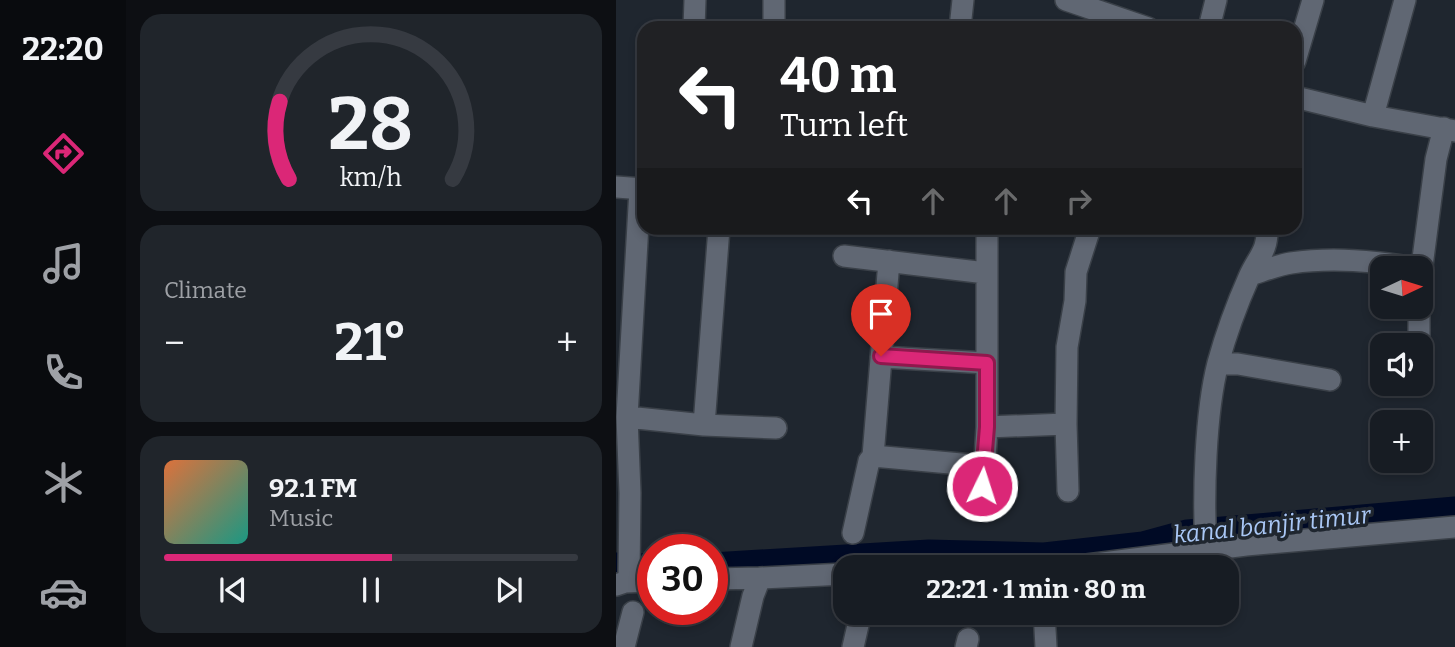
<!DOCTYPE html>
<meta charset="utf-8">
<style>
:root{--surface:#171c23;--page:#20252b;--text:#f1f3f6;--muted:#9ea1a6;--line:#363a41;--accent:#db2777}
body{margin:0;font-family:Bitter,serif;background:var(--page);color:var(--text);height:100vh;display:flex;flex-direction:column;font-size:26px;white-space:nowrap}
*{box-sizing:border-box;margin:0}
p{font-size:23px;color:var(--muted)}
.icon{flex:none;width:38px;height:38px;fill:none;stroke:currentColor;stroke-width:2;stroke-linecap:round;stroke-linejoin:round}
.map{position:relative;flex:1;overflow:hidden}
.sheet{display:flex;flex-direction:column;gap:14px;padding:14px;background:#0d0f13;width:490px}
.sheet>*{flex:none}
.hud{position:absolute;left:21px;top:21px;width:665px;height:214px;border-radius:21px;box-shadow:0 4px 10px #0003,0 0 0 2px var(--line);background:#202124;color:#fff;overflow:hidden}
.needle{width:46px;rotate:86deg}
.fabs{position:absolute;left:754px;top:256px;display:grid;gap:14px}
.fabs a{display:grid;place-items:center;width:63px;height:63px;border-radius:14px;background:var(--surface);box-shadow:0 4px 10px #0003,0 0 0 2px var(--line);font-size:35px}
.speed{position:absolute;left:21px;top:534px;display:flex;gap:14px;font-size:35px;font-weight:700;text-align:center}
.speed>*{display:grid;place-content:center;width:91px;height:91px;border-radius:50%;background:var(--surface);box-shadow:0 4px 10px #0003,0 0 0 2px var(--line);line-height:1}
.speed .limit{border:10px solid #d22;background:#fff;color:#111}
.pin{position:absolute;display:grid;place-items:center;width:60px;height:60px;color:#fff;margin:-72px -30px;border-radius:50% 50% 50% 0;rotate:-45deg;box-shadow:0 0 7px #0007}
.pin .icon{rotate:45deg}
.me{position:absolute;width:77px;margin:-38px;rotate:4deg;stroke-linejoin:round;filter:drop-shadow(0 0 5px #0008)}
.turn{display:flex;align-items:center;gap:24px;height:147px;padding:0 28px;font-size:32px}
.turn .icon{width:91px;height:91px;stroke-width:2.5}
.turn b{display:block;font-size:49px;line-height:60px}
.lanes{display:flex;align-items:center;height:66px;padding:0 28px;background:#0003;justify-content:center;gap:35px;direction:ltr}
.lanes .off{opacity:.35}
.big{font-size:52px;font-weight:700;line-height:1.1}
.sheet .tile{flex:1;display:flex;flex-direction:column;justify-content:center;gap:10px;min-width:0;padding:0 24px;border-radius:21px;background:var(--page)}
.sheet .dial{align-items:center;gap:0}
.dial svg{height:182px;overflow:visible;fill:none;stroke:var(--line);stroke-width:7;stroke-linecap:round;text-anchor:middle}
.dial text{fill:var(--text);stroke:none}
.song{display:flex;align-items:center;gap:21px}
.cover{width:84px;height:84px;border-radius:10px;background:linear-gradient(135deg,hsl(20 70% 55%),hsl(170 70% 35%))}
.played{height:7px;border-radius:4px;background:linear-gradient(90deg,var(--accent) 55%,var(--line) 55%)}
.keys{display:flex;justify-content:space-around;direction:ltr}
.heat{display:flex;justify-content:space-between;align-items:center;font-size:38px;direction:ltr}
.trip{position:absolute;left:217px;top:555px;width:406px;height:70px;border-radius:21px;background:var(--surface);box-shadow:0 4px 10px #0003,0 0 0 2px var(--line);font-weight:700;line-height:70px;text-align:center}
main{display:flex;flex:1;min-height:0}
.tabs{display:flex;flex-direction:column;width:126px;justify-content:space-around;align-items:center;background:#090b0e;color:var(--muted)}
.tabs .icon{width:49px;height:49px}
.tabs .active{color:var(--accent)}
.tabs b{font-size:32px;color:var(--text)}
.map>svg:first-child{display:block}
</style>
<main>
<nav class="tabs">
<b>22:20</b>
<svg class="icon active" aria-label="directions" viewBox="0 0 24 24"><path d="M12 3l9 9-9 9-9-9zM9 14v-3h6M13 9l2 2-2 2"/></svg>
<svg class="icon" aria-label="music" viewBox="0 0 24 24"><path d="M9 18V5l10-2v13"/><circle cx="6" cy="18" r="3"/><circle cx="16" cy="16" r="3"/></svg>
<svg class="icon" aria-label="phone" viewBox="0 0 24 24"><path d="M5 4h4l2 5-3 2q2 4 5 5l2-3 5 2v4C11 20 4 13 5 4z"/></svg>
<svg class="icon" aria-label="climate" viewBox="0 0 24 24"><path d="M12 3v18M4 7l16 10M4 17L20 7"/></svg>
<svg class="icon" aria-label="car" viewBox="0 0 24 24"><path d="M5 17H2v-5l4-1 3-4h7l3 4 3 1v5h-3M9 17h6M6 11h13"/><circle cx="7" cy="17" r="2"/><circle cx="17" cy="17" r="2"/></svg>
</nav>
<section class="sheet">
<div class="tile dial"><svg viewBox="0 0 100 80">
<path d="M14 69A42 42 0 1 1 86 69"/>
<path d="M14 69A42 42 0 0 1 10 35" stroke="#db2777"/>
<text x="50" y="56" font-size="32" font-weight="700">28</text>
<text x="50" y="72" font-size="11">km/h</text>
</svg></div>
<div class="tile"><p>Climate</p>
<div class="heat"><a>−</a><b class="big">21°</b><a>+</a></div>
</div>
<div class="tile">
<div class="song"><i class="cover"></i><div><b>92.1 FM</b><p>Music</p></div></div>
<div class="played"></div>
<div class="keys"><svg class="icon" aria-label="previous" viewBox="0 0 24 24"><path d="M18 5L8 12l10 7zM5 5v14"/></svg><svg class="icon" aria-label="pause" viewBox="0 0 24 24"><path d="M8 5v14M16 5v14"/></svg><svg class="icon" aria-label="next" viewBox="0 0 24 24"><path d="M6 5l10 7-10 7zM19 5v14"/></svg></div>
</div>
</section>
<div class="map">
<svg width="839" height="647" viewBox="0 0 839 647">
<rect width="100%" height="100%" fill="#1f262f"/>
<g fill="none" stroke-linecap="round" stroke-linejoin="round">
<!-- canal -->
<path stroke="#000a25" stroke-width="21" d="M 0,563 L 37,564
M 96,563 L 313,550 L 428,553 L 527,542 L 571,530 L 839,507"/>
<defs>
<path id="minor" d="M 450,0 L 532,28
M 78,28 L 79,0
M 158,28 L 158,0
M 344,28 L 347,0
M 593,28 L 600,0
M 679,61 L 697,0
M 679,97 L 757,116 L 839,131
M 757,116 L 789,0
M 0,187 L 28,189
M 228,256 L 370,273
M 805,274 L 820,159 L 828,128
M 634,275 C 647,271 662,265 675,263 C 717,257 758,261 800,268
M 803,345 L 803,306
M 265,357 L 371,363
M 602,364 L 622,364 L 714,380
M 11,417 L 24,189
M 88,425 L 103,228
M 371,427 L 371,228
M 257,456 L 367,466
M 452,491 L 450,424 L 451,347 L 459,301 L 460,272 L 474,228
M 366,506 L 371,427 L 450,424
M 237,533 L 253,461 L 257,456 L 273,261
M 590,550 C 587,497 589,414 602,363 C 610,334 621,304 633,277 C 642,257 652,251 651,228
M 455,567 L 630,545 L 839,527
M 96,579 L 144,578
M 9,582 L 37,581
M 0,585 L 9,582 L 13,576 L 14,493 L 11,417 L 88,425 L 160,428
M 428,612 L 430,647
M 8,647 L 17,612
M 125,647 L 137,596 L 144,578 L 229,574
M 237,647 L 245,612
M 350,647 L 352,639"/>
</defs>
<!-- minor casing -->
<use href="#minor" stroke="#3a4048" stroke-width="24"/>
<!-- minor -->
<use href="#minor" stroke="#606773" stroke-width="21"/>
</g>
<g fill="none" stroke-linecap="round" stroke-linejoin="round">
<defs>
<path id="route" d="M 265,356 L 371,363 L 371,427 L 366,486"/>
</defs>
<!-- route casing -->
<use href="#route" stroke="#8e194d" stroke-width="18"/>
<!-- route -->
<use href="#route" stroke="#db2777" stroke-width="12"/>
</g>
<g text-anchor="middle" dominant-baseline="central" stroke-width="7" stroke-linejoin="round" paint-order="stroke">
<!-- water labels -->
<g font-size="24" font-style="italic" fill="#a9c7f5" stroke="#1f262f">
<text transform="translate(656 525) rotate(-6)">kanal banjir timur</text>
</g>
</g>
</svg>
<div class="fabs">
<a><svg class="needle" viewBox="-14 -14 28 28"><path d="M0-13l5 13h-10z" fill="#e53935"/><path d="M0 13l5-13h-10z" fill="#9ea1a6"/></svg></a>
<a><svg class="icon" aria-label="sound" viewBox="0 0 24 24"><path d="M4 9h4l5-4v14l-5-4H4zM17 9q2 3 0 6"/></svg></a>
<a>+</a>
</div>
<div class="speed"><div class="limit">30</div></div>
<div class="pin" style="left:265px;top:356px;background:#d93025"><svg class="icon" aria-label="arrive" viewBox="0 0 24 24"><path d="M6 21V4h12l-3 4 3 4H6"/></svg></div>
<svg class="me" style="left:366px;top:486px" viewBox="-20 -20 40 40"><circle r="17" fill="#db2777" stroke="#fff" stroke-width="3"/><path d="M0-11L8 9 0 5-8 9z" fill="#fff"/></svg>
<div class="trip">22:21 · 1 min · 80 m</div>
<div class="hud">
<div class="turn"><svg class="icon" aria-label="left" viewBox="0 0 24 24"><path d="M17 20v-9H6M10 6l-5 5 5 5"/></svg><div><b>40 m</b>Turn left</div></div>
<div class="lanes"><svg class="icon" aria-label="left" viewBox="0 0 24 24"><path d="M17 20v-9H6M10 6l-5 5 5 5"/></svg><svg class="icon off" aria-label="ahead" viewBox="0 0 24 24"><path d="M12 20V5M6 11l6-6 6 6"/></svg><svg class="icon off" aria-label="ahead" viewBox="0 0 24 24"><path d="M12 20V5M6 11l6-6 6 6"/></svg><svg class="icon off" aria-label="right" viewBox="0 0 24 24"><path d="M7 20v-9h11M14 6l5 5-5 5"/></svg></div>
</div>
</div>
</main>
